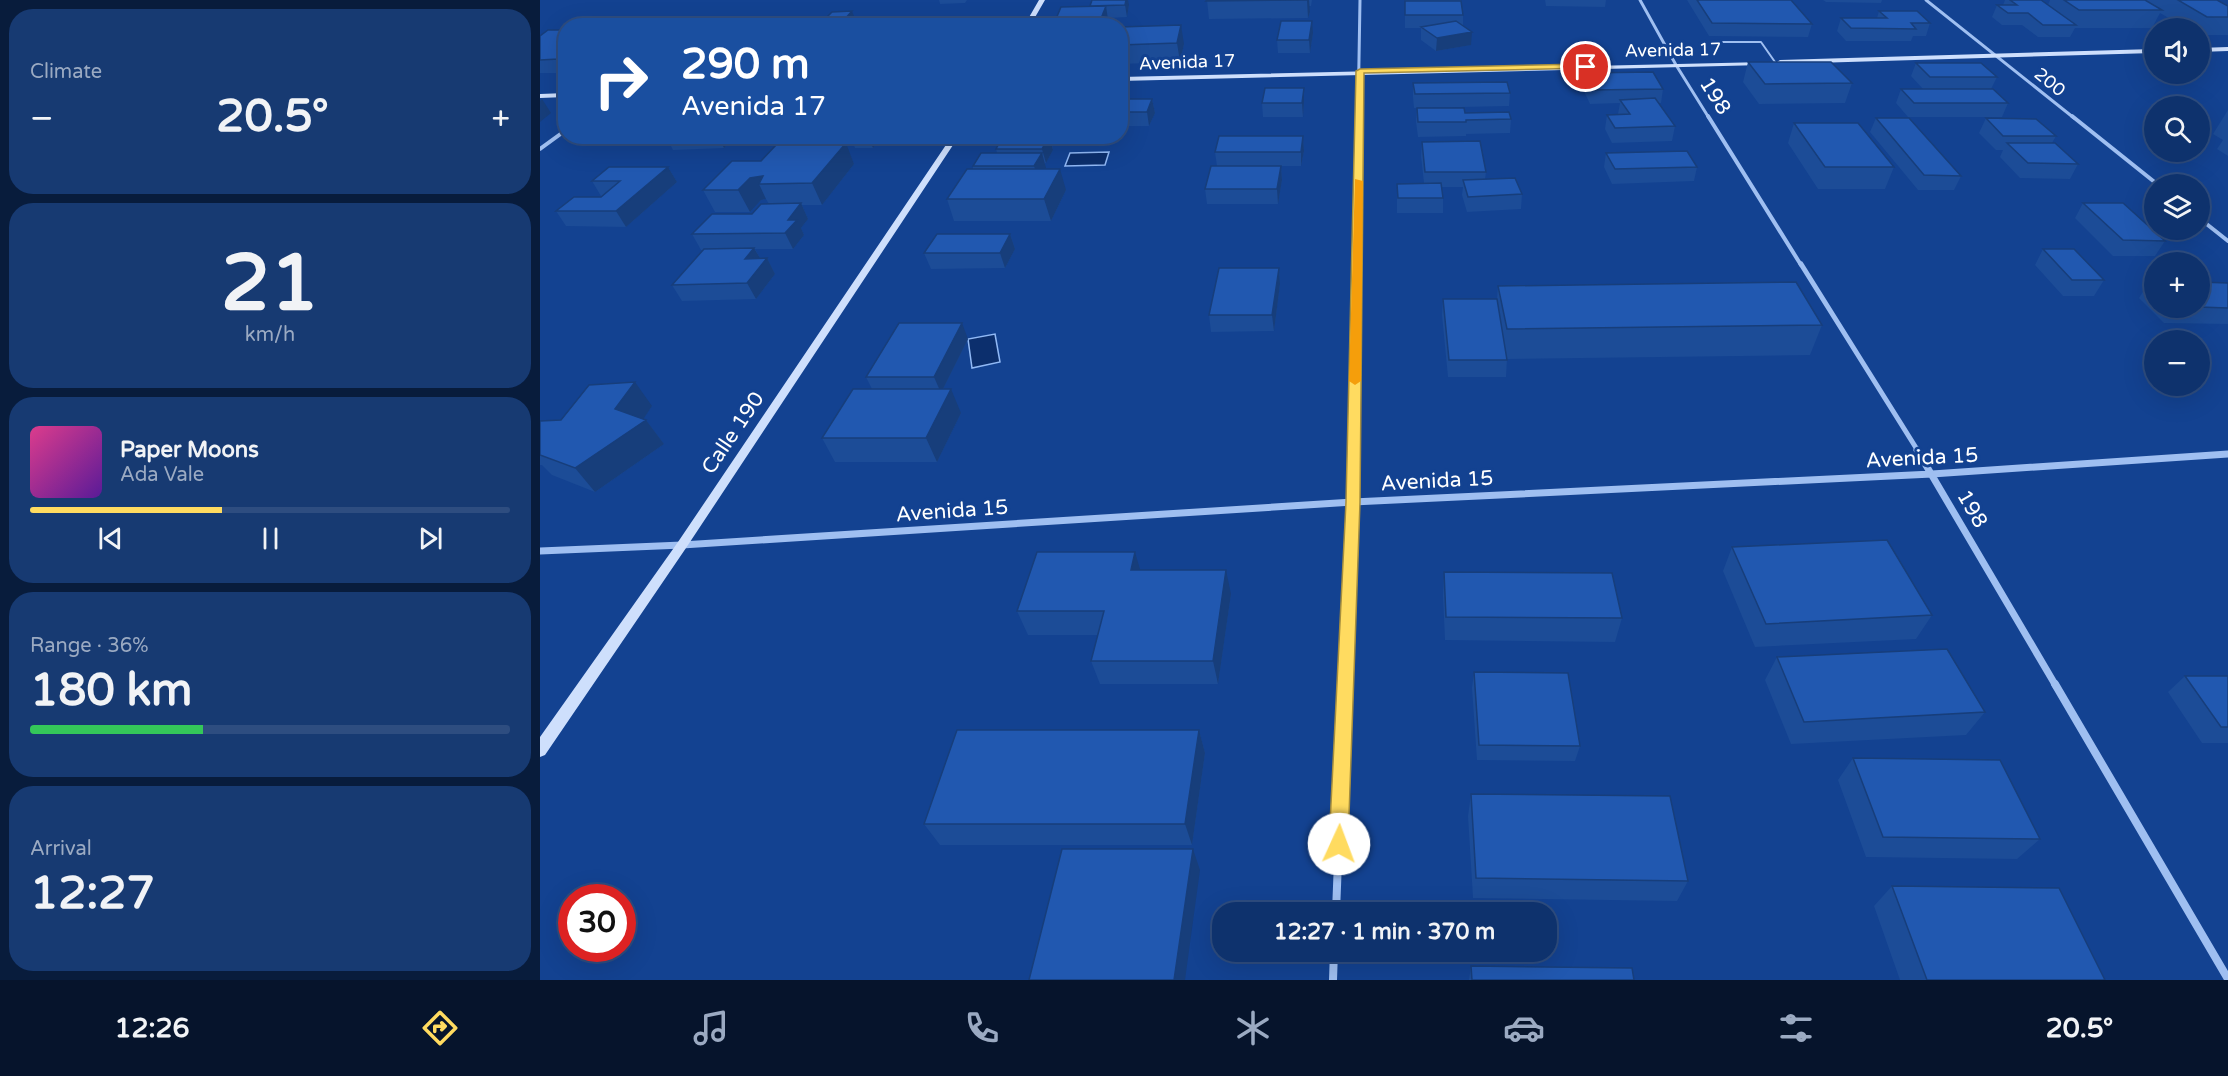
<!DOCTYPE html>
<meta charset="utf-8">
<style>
:root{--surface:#0e326d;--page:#173a72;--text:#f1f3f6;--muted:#9baac2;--line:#2e4d80;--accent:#ffdb60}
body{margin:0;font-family:"Varela Round",sans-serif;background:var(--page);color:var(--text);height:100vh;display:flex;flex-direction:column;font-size:22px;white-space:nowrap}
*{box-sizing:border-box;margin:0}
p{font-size:20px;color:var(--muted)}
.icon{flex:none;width:33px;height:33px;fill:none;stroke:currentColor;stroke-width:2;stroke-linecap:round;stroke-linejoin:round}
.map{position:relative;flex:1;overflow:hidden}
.sheet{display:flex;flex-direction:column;gap:9px;padding:9px;background:#081c3c;width:540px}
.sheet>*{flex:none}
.hud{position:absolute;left:18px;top:18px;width:570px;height:126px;border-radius:24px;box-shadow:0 6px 24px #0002,0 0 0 2px var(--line);background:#1a4fa0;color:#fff;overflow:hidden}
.controls{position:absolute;left:1604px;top:18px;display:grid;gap:12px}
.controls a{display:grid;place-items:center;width:66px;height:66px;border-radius:50%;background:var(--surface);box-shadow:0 6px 24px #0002,0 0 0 2px var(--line);font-size:30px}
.speed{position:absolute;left:18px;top:884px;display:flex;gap:12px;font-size:30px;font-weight:700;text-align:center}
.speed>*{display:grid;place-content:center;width:78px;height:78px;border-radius:50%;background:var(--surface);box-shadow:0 6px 24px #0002,0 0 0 2px var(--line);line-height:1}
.speed .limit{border:9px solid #d22;background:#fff;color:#111}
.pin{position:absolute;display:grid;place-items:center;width:51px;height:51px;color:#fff;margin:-26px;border:3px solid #fff;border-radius:50%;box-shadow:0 2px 6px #0007}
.me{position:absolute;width:66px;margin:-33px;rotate:2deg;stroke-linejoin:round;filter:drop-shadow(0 0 4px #0008)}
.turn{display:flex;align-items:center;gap:21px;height:126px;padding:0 24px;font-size:27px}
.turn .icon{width:78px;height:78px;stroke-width:2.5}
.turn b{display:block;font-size:42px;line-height:51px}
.big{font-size:45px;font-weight:700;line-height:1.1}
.sheet .tile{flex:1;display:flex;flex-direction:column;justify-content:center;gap:9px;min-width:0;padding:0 21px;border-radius:24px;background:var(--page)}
.sheet .dial{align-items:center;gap:0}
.dial b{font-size:78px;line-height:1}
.song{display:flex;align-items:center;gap:18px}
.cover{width:72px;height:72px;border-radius:9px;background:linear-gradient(135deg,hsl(330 70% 55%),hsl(270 70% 35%))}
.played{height:6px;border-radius:3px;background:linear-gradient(90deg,var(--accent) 40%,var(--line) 40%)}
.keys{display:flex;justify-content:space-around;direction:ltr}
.heat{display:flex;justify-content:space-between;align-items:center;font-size:33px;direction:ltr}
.charge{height:9px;border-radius:4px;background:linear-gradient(90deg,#34c759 36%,var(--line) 0)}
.trip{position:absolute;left:672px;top:902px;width:345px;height:60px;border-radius:24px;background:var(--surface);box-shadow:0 6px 24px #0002,0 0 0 2px var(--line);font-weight:700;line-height:60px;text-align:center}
.menu{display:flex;height:96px;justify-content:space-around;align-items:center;background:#06142c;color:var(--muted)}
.menu .icon{width:42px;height:42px}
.menu .current{color:var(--accent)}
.menu b{font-size:27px;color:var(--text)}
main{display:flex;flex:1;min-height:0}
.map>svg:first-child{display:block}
</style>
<main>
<section class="sheet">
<div class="tile"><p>Climate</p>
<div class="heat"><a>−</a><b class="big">20.5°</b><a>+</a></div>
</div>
<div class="tile dial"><b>21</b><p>km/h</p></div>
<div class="tile">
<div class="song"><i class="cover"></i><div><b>Paper Moons</b><p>Ada Vale</p></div></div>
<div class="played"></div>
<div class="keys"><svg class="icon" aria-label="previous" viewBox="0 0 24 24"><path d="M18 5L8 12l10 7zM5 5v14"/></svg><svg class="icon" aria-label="pause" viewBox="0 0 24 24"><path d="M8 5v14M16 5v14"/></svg><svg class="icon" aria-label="next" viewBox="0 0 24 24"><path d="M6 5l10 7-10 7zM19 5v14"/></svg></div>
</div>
<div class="tile"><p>Range · 36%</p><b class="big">180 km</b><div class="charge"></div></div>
<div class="tile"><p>Arrival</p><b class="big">12:27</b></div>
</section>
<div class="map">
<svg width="1688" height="980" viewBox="0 0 1688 980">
<rect width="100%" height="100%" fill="#134291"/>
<!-- water -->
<path fill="#0c2f6d" stroke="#91b9f5" stroke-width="1.5" d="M 569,152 L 565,165 L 525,166 L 530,153 Z
M 455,334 L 460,362 L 432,368 L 428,339 Z"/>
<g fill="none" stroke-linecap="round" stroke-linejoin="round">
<!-- lane -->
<path stroke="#9fbff1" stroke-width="2" d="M 1178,42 L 1221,42 L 1235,62"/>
<!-- street-far4 -->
<path stroke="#9fbff1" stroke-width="3" d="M 1100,0 L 1136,65 L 1169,118
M 1386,0 L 1534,118
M 818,118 L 820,0"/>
<!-- street-far3 -->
<path stroke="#9fbff1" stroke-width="4" d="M 1168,116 L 1261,265
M 1532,116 L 1617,184
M 0,149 L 26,130
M 1659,218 L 1688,241
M 816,265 L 818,116"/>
<!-- street-far2 -->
<path stroke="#9fbff1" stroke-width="5" d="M 1261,264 L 1378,451
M 814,451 L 816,264"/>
<!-- street-far1 -->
<path stroke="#9fbff1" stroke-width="7" d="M 1377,450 L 1516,686
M 0,551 L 142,545 L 813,502 L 1392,474 L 1688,454
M 805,686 L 814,450"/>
<!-- street -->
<path stroke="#9fbff1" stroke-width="8" d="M 1515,684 L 1688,979
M 796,912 L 805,684
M 793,980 L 794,951"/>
<!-- secondary -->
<path fill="#cedffc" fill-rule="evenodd" d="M 499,0 L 505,0 L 490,26 L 484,26 Z
M 1688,47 L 1688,51 L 1659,52 L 1659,48 Z
M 1614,49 L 1614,53 L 1240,64 L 1237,62 L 1240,60 Z
M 1225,62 L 1226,63 L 1223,65 L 580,81 L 580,77 Z
M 26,93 L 26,97 L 0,98 L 0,94 Z
M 412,136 L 419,136 L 146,548 L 5,755 L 0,757 L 0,737 L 138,542 Z"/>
</g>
<!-- wall -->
<path fill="#1c4c97" d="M 399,0 L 427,0 L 425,3 L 400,4 Z
M 552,0 L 589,5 L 587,17 L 568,18 L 569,26 L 513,26 L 551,7 Z
M 667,0 L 772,0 L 771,6 L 769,6 L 770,12 L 768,18 L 669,19 Z
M 865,0 L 921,0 L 923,15 L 923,26 L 931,45 L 896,51 L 881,40 L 881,28 L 865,28 Z
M 1005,0 L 1066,0 L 1065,7 L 1006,6 Z
M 1147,0 L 1251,0 L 1272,24 L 1268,37 L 1169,36 Z
M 1283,0 L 1342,0 L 1341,3 L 1286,2 Z
M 1465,0 L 1501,0 L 1508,5 L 1510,0 L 1677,0 L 1688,6 L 1688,35 L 1659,35 L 1659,28 L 1646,28 L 1620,13 L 1612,28 L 1535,28 L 1530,37 L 1498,37 L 1482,25 L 1462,25 L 1452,17 L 1457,5 L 1463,5 Z
M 1339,11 L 1390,23 L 1386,36 L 1373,36 L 1371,41 L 1306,41 L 1297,31 L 1301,18 L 1337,18 Z
M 292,12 L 317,24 L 315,26 L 286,26 L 284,20 Z
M 580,27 L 644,44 L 640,62 L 580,64 Z
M 26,30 L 26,73 L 0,73 L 0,36 Z
M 773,33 L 770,53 L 738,53 L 737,40 Z
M 1208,62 L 1312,83 L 1305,103 L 1219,104 L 1203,82 Z
M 1376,63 L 1457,77 L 1451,89 L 1468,103 L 1462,117 L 1368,117 L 1356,103 L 1361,89 L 1383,89 L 1371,76 Z
M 1044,73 L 1123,89 L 1121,103 L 1118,103 L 1135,126 L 1132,141 L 1072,143 L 1065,129 L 1067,115 L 1078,114 L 1080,103 L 1050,104 L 1042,87 Z
M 873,83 L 970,93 L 969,106 L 874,108 L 873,97 Z
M 764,88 L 764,102 L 763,117 L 723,117 L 722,103 Z
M 580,99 L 612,99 L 615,113 L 609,126 L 580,126 Z
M 877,108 L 925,113 L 971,119 L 970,133 L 926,134 L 926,136 L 878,137 L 876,122 Z
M 1688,110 L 1688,156 L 1677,149 L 1683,140 L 1673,134 Z
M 1336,118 L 1421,176 L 1414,190 L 1378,190 L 1330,132 Z
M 1446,118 L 1516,136 L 1512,143 L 1538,164 L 1530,179 L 1480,178 L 1460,157 L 1463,150 L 1456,150 L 1439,133 Z
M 1254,123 L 1354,167 L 1345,189 L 1278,189 L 1248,143 Z
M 78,136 L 115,136 L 80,139 Z
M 126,136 L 195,136 L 184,148 L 133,150 Z
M 259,136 L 341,137 L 333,148 L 315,148 L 314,145 L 306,145 L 314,164 L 282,205 L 262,205 L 268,219 L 261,228 L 264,235 L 253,249 L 215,249 L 220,258 L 227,258 L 235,274 L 216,299 L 142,301 L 132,285 L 163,250 L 161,250 L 152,234 L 212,214 L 229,204 L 226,199 L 221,200 L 210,212 L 175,212 L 163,190 L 221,161 L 262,144 Z
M 463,136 L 526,136 L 524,139 L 511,139 L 513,150 L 506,163 L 505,163 L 505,169 L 526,190 L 511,221 L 414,221 L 407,199 L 433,169 L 433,166 L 457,153 L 456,149 Z
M 763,136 L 764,151 L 761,166 L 741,166 L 742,180 L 738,204 L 667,204 L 665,189 L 677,166 L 675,152 Z
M 882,142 L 946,172 L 945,179 L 982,194 L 981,209 L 927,212 L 922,195 L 923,187 L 902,187 L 903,198 L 903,213 L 857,213 L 857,184 L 884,183 L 881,156 Z
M 1066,153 L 1157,167 L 1154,181 L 1072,184 L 1064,167 Z
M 128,167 L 137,182 L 86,227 L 26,226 L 16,211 L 62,196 L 61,196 L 52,181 Z
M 1543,203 L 1625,241 L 1615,256 L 1573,256 L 1535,218 Z
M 470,234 L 475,249 L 465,268 L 391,269 L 384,253 Z
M 1503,249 L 1564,280 L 1554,296 L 1523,296 L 1495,265 Z
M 739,268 L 740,284 L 734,331 L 671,332 L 669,315 Z
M 1609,282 L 1614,282 L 1614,308 L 1659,308 L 1688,283 L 1688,324 L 1624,323 L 1599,298 Z
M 958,286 L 1282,325 L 1270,355 L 967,359 L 966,377 L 908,377 L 902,315 L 903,299 L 957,299 Z
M 428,339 L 403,389 L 421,413 L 397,462 L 295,462 L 282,438 L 332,389 L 326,377 Z
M 112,406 L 103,419 L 106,420 L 124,444 L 55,492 L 12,475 L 2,465 L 0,465 L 0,421 L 21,420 Z
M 1192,547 L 1392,615 L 1376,639 L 1215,647 L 1183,571 Z
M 601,570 L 691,594 L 678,684 L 560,684 L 551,661 L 558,635 L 488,635 L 477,611 Z
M 904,572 L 1082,618 L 1075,642 L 905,640 L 903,596 Z
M 1237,657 L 1445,712 L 1426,735 L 1251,744 L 1225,680 Z
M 934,672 L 1040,746 L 1035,761 L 937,760 L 932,688 Z
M 1645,676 L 1688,676 L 1688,743 L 1662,743 L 1628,692 Z
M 659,730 L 665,753 L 652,845 L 400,845 L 384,824 Z
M 1313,758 L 1500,839 L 1477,859 L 1326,857 L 1298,780 Z
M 931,794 L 1148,881 L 1137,901 L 933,898 L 928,816 Z
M 1352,886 L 1565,980 L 1360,980 L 1334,906 Z
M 931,966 L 1094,980 L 929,980 Z"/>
<!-- shaded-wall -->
<path fill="#173e7b" d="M 586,0 L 588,0 L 589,5 L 587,17 L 585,5 Z
M 767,0 L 769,0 L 770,12 L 768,18 Z
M 566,6 L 569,26 L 558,26 Z
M 312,11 L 317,24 L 315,26 L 306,26 L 304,20 Z
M 772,21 L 773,33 L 770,53 L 769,40 Z
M 641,25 L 644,44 L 640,62 L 637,43 Z
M 932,32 L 931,45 L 896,51 L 897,38 Z
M 26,54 L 26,72 L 18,59 Z
M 764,88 L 764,102 L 763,117 L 762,103 Z
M 2,99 L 11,113 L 0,122 L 0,101 Z
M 612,99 L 615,113 L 609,126 L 607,112 Z
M 178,136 L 195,136 L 184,148 Z
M 328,136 L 340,136 L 341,137 L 333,148 Z
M 509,136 L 513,150 L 506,163 L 502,149 Z
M 763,136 L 764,151 L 761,166 L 761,152 Z
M 306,143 L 314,164 L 282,205 L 272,183 Z
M 502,153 L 506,168 L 499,181 L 494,166 Z
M 741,166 L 742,180 L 738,204 L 737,189 Z
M 128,167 L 137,182 L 86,227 L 76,211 Z
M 520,169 L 526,190 L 511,221 L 504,199 Z
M 223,176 L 219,184 L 226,199 L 221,200 L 210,212 L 198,190 L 210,178 Z
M 261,203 L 268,219 L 261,228 L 264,235 L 253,249 L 245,233 L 248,220 Z
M 470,234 L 475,249 L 465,268 L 460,253 Z
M 214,248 L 223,263 L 227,258 L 235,274 L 216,299 L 207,283 L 205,259 Z
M 739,268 L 740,284 L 734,331 L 732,315 Z
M 422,323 L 428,339 L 401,393 L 394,377 Z
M 95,382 L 112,406 L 100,424 L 106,420 L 124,444 L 55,492 L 35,468 L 75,409 Z
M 411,389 L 421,413 L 397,462 L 386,438 Z
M 595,552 L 602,576 L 591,570 Z
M 686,570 L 691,594 L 678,684 L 673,661 Z
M 659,730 L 665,753 L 652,845 L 645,824 Z
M 653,849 L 660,870 L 645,980 L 634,980 Z"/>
<!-- building -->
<path fill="#2158b0" stroke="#173e7b" stroke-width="1.5" d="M 552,0 L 586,0 L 585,5 L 550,6 Z
M 667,0 L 767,0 L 666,1 Z
M 1157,0 L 1251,0 L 1272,24 L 1172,23 Z
M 1470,0 L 1501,0 L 1536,25 L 1503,25 L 1488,13 L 1468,13 L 1457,5 L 1477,5 Z
M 1524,0 L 1605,0 L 1622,10 L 1539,10 Z
M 1638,0 L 1677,0 L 1688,6 L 1688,17 L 1667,17 Z
M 865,1 L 921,1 L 923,15 L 865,15 Z
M 566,6 L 558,26 L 513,26 L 521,7 Z
M 312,11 L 304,20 L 284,20 L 292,12 Z
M 1339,11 L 1377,11 L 1390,23 L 1371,23 L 1376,29 L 1311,28 L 1301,18 L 1347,18 Z
M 741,21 L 772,21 L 769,40 L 737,40 Z
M 916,21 L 932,32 L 897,38 L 881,27 Z
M 641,25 L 637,43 L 580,45 L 580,27 Z
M 8,30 L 26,30 L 26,54 L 18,59 L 0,60 L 0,36 Z
M 1208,62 L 1291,62 L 1312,83 L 1225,84 Z
M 1376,63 L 1441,63 L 1457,77 L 1390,77 Z
M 1113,72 L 1123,89 L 1052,90 L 1044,73 Z
M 967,82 L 970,93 L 875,94 L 873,83 Z
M 725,88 L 764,88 L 762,103 L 722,103 Z
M 1361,89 L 1453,89 L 1468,103 L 1374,103 Z
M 1115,98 L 1135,126 L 1075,128 L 1067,115 L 1090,114 L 1080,100 Z
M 580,99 L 612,99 L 607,112 L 580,112 Z
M 877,108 L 924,108 L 925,113 L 969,112 L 971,119 L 926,120 L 926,122 L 878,122 Z
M 1336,118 L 1369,118 L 1421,176 L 1384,175 Z
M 1446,118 L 1496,119 L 1516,136 L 1463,136 Z
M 1254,123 L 1318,123 L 1354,167 L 1285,167 Z
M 463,136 L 509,136 L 502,149 L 456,149 Z
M 679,136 L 763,136 L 761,152 L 675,152 Z
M 940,141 L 946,172 L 885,172 L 882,142 Z
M 306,143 L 272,183 L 219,184 L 223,176 L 210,178 L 198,190 L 163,190 L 192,161 L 221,161 L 237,144 Z
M 1467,143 L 1515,143 L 1538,164 L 1488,163 Z
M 1147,151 L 1157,167 L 1075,169 L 1066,153 Z
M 441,153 L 502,153 L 494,166 L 433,166 Z
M 671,166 L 741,166 L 737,189 L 665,189 Z
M 69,167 L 128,167 L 76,211 L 16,211 L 34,197 L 61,197 L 80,181 L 52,181 Z
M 427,169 L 520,169 L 504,199 L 407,199 Z
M 975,178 L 982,194 L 928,197 L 923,180 Z
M 901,183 L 903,198 L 858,198 L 857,184 Z
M 261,203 L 248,220 L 257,220 L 245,233 L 152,234 L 172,214 L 212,214 L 221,204 Z
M 1543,203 L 1583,203 L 1625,241 L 1583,240 Z
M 397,234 L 470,234 L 460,253 L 384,253 Z
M 214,248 L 205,259 L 227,258 L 207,283 L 132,285 L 164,249 Z
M 1503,249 L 1534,249 L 1564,280 L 1532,280 Z
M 679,268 L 739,268 L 732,315 L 669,315 Z
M 1256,282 L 1282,325 L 967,329 L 958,286 Z
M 1659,282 L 1688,283 L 1688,308 L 1659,307 Z
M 903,299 L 957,299 L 967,360 L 909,360 Z
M 359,323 L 422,323 L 394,377 L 326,377 Z
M 95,382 L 75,409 L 106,420 L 35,468 L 0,455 L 0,421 L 21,420 L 49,385 Z
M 313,389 L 411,389 L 386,438 L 282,438 Z
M 1347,540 L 1392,615 L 1226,624 L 1192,547 Z
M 497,552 L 595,552 L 591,570 L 686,570 L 673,661 L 551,661 L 564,611 L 477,611 Z
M 904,572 L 1072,573 L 1082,618 L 906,617 Z
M 1407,649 L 1445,712 L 1264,722 L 1237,657 Z
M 934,672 L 1028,673 L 1040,746 L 939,745 Z
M 1645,676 L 1688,676 L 1688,727 L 1681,727 Z
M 417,730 L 659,730 L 645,824 L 384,824 Z
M 1313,758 L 1460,760 L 1500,839 L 1343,837 Z
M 931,794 L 1130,796 L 1148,881 L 936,878 Z
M 522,849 L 653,849 L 634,980 L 489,980 Z
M 1352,886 L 1519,888 L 1565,980 L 1387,980 Z
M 931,966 L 1092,968 L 1094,980 L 932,980 Z"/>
<!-- route -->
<path fill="#ffdb60" stroke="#a68e3e" stroke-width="1.5" d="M 1046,64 L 1049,65 L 1049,68 L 824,73 L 820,502 L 808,844 L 805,850 L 799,853 L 792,850 L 789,844 L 806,502 L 816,71 L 820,69 Z"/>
<!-- slow -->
<path fill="#f59e0b" d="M 815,179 L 823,181 L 821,381 L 815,385 L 809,381 Z"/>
<g text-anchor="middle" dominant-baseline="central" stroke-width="6" stroke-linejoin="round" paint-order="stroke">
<!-- far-street labels -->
<g font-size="18" fill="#fff" stroke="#134291">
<text transform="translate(1133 50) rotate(-1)">Avenida 17</text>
<text transform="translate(647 62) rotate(-2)">Avenida 17</text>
<text transform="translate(1510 82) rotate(39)">200</text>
</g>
<!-- street labels -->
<g font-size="21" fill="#fff" stroke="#134291">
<text transform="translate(1175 96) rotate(58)">198</text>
<text transform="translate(193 433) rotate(-56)">Calle 190</text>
<text transform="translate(1382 458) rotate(-3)">Avenida 15</text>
<text transform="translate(897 481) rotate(-3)">Avenida 15</text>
<text transform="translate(1432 509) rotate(60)">198</text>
<text transform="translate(412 511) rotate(-4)">Avenida 15</text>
</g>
</g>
</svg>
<div class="controls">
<a><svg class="icon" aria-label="sound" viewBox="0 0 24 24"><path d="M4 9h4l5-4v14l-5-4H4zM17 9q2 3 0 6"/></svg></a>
<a><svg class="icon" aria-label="search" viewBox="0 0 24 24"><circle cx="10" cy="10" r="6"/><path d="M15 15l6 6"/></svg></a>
<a><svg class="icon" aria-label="layers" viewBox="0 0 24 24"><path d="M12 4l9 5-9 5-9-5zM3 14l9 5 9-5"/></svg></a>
<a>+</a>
<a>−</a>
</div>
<div class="speed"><div class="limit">30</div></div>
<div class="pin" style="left:1046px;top:67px;background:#d93025"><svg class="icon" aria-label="arrive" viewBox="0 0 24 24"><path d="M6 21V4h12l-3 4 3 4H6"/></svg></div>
<svg class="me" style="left:799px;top:844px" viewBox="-20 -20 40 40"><circle r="19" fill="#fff"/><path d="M0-13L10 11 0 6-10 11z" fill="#ffdb60"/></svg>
<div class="trip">12:27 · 1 min · 370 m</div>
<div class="hud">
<div class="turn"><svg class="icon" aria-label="right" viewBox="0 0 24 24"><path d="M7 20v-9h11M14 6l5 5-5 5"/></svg><div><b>290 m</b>Avenida 17</div></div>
</div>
</div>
</main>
<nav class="menu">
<b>12:26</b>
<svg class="icon current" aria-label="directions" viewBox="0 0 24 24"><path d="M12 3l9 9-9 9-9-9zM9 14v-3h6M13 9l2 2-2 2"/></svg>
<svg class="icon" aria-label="music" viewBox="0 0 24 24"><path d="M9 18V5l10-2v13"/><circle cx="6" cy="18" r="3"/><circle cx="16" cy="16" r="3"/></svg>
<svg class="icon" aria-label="phone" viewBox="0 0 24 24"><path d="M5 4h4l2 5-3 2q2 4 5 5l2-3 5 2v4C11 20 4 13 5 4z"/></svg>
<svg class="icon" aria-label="climate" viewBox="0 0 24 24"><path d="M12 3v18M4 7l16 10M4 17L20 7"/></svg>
<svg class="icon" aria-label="car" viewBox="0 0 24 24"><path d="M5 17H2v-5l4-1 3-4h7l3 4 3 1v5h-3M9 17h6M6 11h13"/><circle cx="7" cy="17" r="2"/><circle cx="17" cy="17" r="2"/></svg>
<svg class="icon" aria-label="filters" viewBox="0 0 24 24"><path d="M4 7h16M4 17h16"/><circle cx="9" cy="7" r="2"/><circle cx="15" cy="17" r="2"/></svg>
<b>20.5°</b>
</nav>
